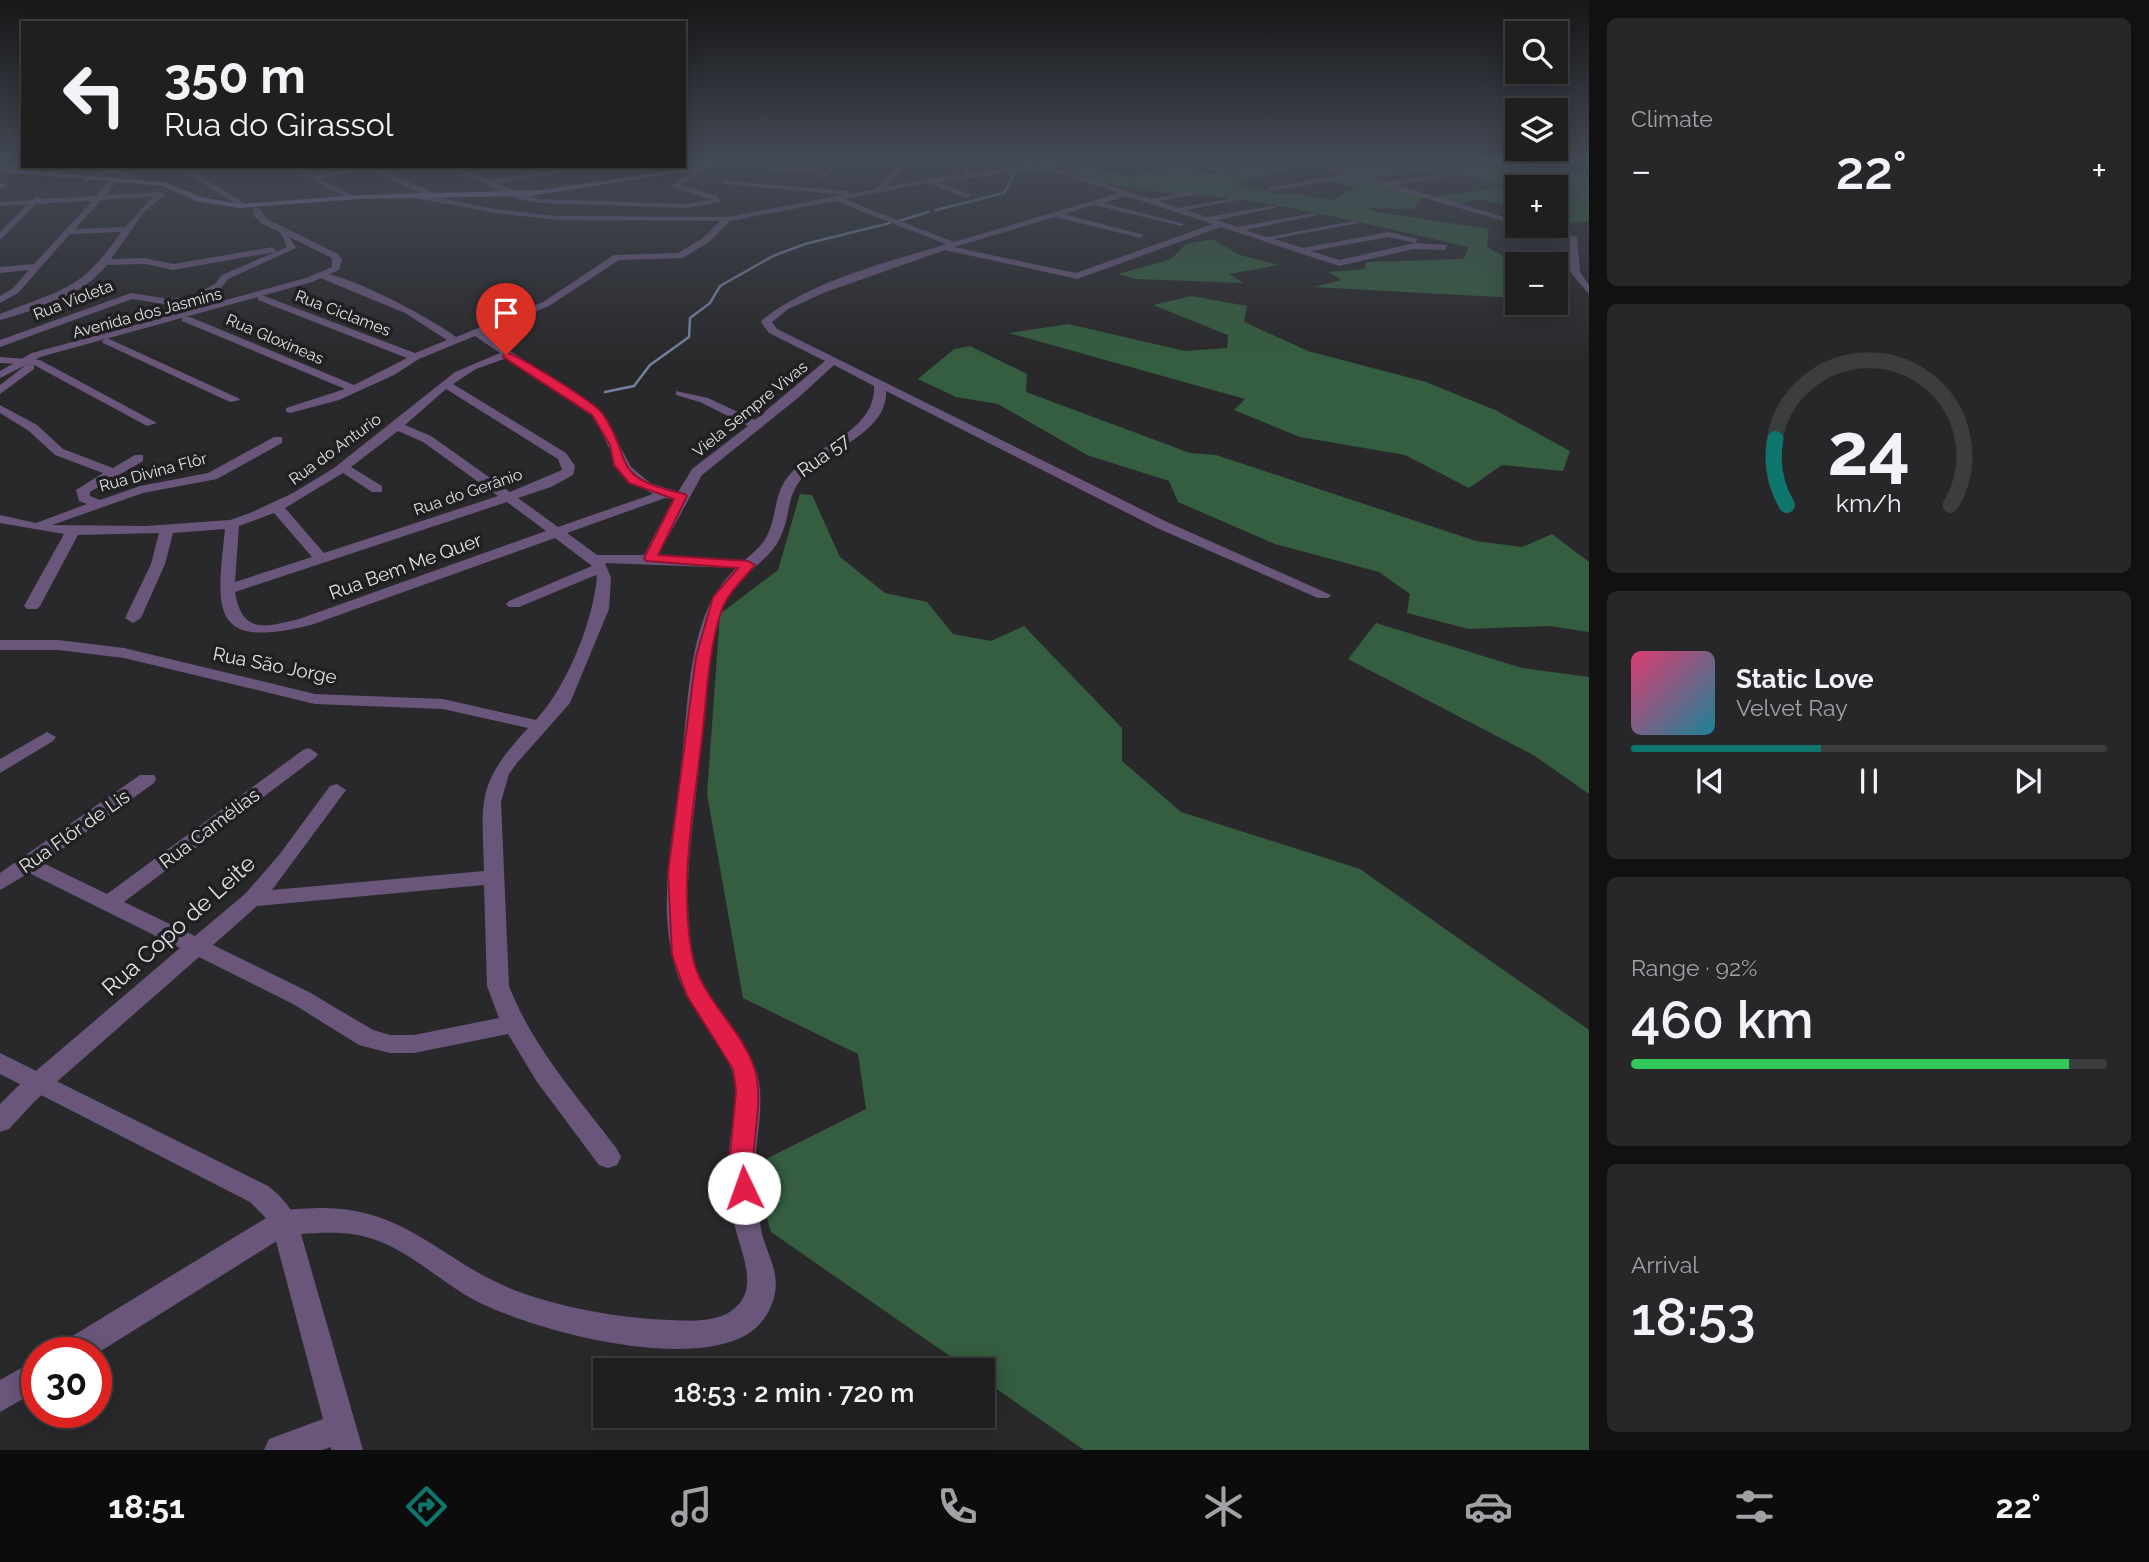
<!DOCTYPE html>
<meta charset="utf-8">
<style>
:root{--surface:#1f1f20;--page:#272729;--text:#f1f3f6;--muted:#a1a2a5;--line:#3c3d3e;--accent:#0f766e}
body{margin:0;font-family:Raleway,sans-serif;background:var(--page);color:var(--text);height:100vh;display:flex;flex-direction:column;font-size:26px;white-space:nowrap}
*{box-sizing:border-box;margin:0}
p{font-size:23px;color:var(--muted)}
.icon{flex:none;width:38px;height:38px;fill:none;stroke:currentColor;stroke-width:2;stroke-linecap:round;stroke-linejoin:round}
.map{position:relative;flex:1;overflow:hidden}
.panel{display:flex;flex-direction:column;gap:18px;padding:18px;background:#111112;width:560px}
.panel>*{flex:none}
.banner{position:absolute;left:21px;top:21px;width:665px;height:147px;border-radius:0px;box-shadow:0 4px 18px #0003,0 0 0 2px var(--line);background:#1f1f20;color:var(--text);overflow:hidden}
.fabs{position:absolute;left:1505px;top:21px;display:grid;gap:14px}
.fabs a{display:grid;place-items:center;width:63px;height:63px;border-radius:0px;background:var(--surface);box-shadow:0 4px 18px #0003,0 0 0 2px var(--line);font-size:35px}
.speed{position:absolute;left:21px;top:1337px;display:flex;gap:14px;font-size:35px;font-weight:700;text-align:center}
.speed>*{display:grid;place-content:center;width:91px;height:91px;border-radius:50%;background:var(--surface);box-shadow:0 4px 18px #0003,0 0 0 2px var(--line);line-height:1}
.speed .limit{border:10px solid #d22;background:#fff;color:#111}
.pin{position:absolute;display:grid;place-items:center;width:60px;height:60px;color:#fff;margin:-72px -30px;border-radius:50% 50% 50% 0;rotate:-45deg;box-shadow:0 0 7px #0007}
.pin .icon{rotate:45deg}
.me{position:absolute;width:77px;margin:-38px;rotate:357deg;stroke-linejoin:round;filter:drop-shadow(0 0 5px #0008)}
.turn{display:flex;align-items:center;gap:24px;height:147px;padding:0 28px;font-size:32px}
.turn .icon{width:91px;height:91px;stroke-width:2.5}
.turn b{display:block;font-size:49px;line-height:60px}
.big{font-size:52px;font-weight:600;line-height:1.1}
.panel .card{flex:1;display:flex;flex-direction:column;justify-content:center;gap:10px;min-width:0;padding:0 24px;border-radius:10px;background:var(--page)}
.panel .dial{align-items:center;gap:0}
.dial svg{height:182px;overflow:visible;fill:none;stroke:var(--line);stroke-width:7;stroke-linecap:round;text-anchor:middle}
.dial text{fill:var(--text);stroke:none}
.song{display:flex;align-items:center;gap:21px}
.cover{width:84px;height:84px;border-radius:10px;background:linear-gradient(135deg,hsl(340 70% 55%),hsl(190 70% 35%))}
.played{height:7px;border-radius:4px;background:linear-gradient(90deg,var(--accent) 40%,var(--line) 40%)}
.keys{display:flex;justify-content:space-around;direction:ltr}
.heat{display:flex;justify-content:space-between;align-items:center;font-size:38px;direction:ltr}
.charge{height:10px;border-radius:5px;background:linear-gradient(90deg,#34c759 92%,var(--line) 0)}
.trip{position:absolute;left:593px;top:1358px;width:402px;height:70px;border-radius:0px;background:var(--surface);box-shadow:0 4px 18px #0003,0 0 0 2px var(--line);font-weight:600;line-height:70px;text-align:center}
.dock{display:flex;height:112px;justify-content:space-around;align-items:center;background:#0c0c0d;color:var(--muted)}
.dock .icon{width:49px;height:49px}
.dock .current{color:var(--accent)}
.dock b{font-size:32px;color:var(--text)}
main{display:flex;flex:1;min-height:0}
.map>svg:first-child{display:block}
</style>
<main>
<div class="map">
<svg width="1589" height="1450" viewBox="0 0 1589 1450">
<rect width="100%" height="100%" fill="#29292b"/>
<!-- green -->
<path fill="#355d3f" d="M 1385,158 L 1473,158 L 1589,174 L 1589,221 L 1556,224 L 1556,210 L 1559,209 L 1556,208 L 1556,187 L 1517,187 L 1517,204 L 1505,205 L 1480,199 L 1460,204 L 1437,197 L 1509,186 L 1450,172 L 1369,177 L 1343,169 L 1383,166 Z
M 1076,162 L 1130,177 L 1179,165 L 1209,174 L 1262,165 L 1291,169 L 1235,184 L 1269,193 L 1292,193 L 1332,200 L 1355,189 L 1332,180 L 1356,176 L 1423,197 L 1414,209 L 1368,208 L 1371,211 L 1489,229 L 1487,247 L 1503,256 L 1569,261 L 1570,278 L 1556,277 L 1556,264 L 1517,264 L 1517,298 L 1314,287 L 1341,280 L 1329,272 L 1364,269 L 1367,262 L 1463,259 L 1469,247 C 1396,231 1323,212 1250,201 C 1190,192 1115,195 1063,167 Z
M 1212,239 L 1240,255 L 1279,265 L 1229,274 L 1243,283 L 1136,279 L 1118,274 L 1171,259 L 1186,244 Z
M 1191,296 L 1247,306 L 1244,322 L 1308,351 L 1426,382 L 1495,410 L 1570,451 L 1563,471 L 1502,465 L 1469,488 L 1405,455 L 1300,437 L 1234,410 L 1245,399 L 1009,333 L 1068,324 L 1185,351 L 1227,348 L 1228,335 L 1153,305 Z
M 970,346 L 1027,374 L 1026,392 L 1190,453 L 1216,455 L 1476,541 L 1522,547 L 1552,534 L 1589,562 L 1589,632 L 1549,626 L 1469,629 L 1407,613 L 1410,594 L 1379,572 L 1275,544 L 1178,502 L 1169,481 L 1087,455 L 998,404 L 956,397 L 918,379 L 954,349 Z
M 800,494 L 812,495 L 840,557 L 885,593 L 927,602 L 953,634 L 991,641 L 1024,626 L 1122,728 L 1122,761 L 1181,812 L 1360,869 L 1589,1030 L 1589,1450 L 1084,1450 L 984,1380 L 984,1370 L 970,1370 L 771,1232 L 752,1166 L 866,1109 L 858,1054 L 743,998 L 707,794 L 720,614 L 778,570 Z
M 1376,623 L 1522,668 L 1589,677 L 1589,794 L 1535,756 L 1348,659 Z"/>
<g fill="none" stroke-linecap="round" stroke-linejoin="round">
<!-- stream -->
<path stroke="#7382a0" stroke-width="2.5" d="M 7,169 L 23,163
M 1017,169 L 1034,158
M 936,210 L 1004,193 L 1015,172
M 899,221 L 928,212
M 605,392 L 634,386 L 650,365 L 689,337 L 690,318 L 710,303 L 720,286 L 773,256 L 805,244 L 890,223"/>
<!-- minor -->
<path fill="#69567a" fill-rule="evenodd" d="M 842,158 L 849,158 L 822,179 L 818,177 L 823,173 L 721,165 L 725,163 L 828,169 Z
M 905,158 L 912,158 L 886,187 L 963,173 L 965,164 L 977,158 L 986,158 L 971,166 L 971,172 L 1087,158 L 1054,167 L 1151,199 L 1193,191 L 1193,195 L 1159,201 L 1178,208 L 1235,198 L 1239,200 L 1186,210 L 1207,217 L 1272,206 L 1276,208 L 1217,220 L 1237,227 L 1314,213 L 1318,215 L 1245,230 L 1267,237 L 1354,221 L 1358,223 L 1274,239 L 1303,248 L 1389,232 L 1418,239 L 1415,243 L 1448,245 L 1445,250 L 1414,249 L 1339,266 L 1221,227 L 1077,279 L 945,250 L 826,292 L 788,309 L 772,322 L 777,329 L 1167,522 L 1331,595 L 1328,598 L 1318,598 L 1157,528 L 886,391 C 888,430 834,448 810,470 C 784,493 793,511 780,538 C 769,561 743,572 730,594 C 702,639 704,714 699,765 C 695,811 687,855 688,902 C 689,932 691,964 706,991 C 720,1018 744,1038 755,1067 C 769,1105 751,1149 755,1188 C 757,1203 759,1219 762,1234 C 767,1253 779,1272 775,1293 C 772,1310 761,1327 746,1335 C 684,1370 541,1332 480,1303 C 444,1285 414,1254 376,1240 C 352,1231 326,1232 301,1234 L 363,1450 L 331,1450 L 331,1447 L 322,1450 L 264,1450 L 269,1439 L 323,1419 L 271,1222 L 275,1213 C 288,1208 304,1209 318,1208 C 405,1206 441,1261 514,1290 C 562,1308 618,1318 670,1320 C 691,1321 720,1323 736,1307 C 761,1285 737,1245 733,1217 C 730,1197 727,1175 729,1154 C 730,1129 739,1104 734,1079 C 727,1041 686,1009 675,967 C 656,899 675,828 682,759 C 687,712 688,661 705,615 C 712,597 722,582 736,568 L 605,563 L 611,578 L 609,609 L 570,703 L 517,763 L 509,774 L 501,802 L 509,986 C 533,1048 578,1097 617,1149 L 621,1157 L 617,1165 L 608,1168 L 599,1165 L 537,1082 L 508,1034 L 414,1053 L 390,1053 L 359,1045 L 293,1004 L 199,957 L 35,1101 L 9,1129 L 0,1132 L 0,1104 L 17,1087 L 180,948 L 29,873 L 0,890 L 0,873 L 140,775 L 154,775 L 156,779 L 154,783 L 43,863 L 107,894 L 303,750 L 309,748 L 318,754 L 315,758 L 124,902 L 195,936 L 245,894 L 279,855 L 330,786 L 337,784 L 346,790 L 272,890 L 484,871 C 482,797 476,785 528,728 L 443,709 L 315,704 L 124,658 L 58,650 L 0,650 L 0,640 L 58,640 L 124,648 L 315,694 L 443,699 L 536,720 C 567,686 592,624 597,578 L 596,575 L 519,607 L 509,607 L 506,604 L 509,601 L 592,566 L 555,538 L 311,625 C 210,650 216,612 225,529 L 173,533 L 165,564 L 141,618 L 133,623 L 125,618 L 151,564 L 159,533 L 78,535 L 40,606 L 37,609 L 27,609 L 24,606 L 64,534 L 0,523 L 0,515 L 36,523 L 87,504 L 79,501 L 76,490 L 103,473 L 55,455 L 29,431 L 0,413 L 0,405 L 37,425 L 63,449 L 113,468 L 135,455 L 143,455 L 143,461 L 90,492 L 90,496 L 100,500 L 140,486 L 208,473 L 274,437 L 282,437 L 282,443 L 217,479 L 143,493 L 52,525 L 146,526 L 230,520 L 250,513 L 293,493 L 334,468 L 455,372 L 500,353 L 475,336 L 419,359 L 394,375 L 339,400 L 290,413 L 286,412 L 286,408 L 345,389 L 182,321 L 182,317 L 190,317 L 354,385 L 407,358 L 258,300 L 258,296 L 264,296 L 415,353 L 447,340 L 405,313 L 318,277 L 318,273 C 345,272 433,319 456,337 L 543,302 L 614,255 L 678,253 L 703,238 L 720,221 L 557,220 L 495,213 L 415,198 L 415,194 L 425,195 L 368,169 L 319,178 L 353,196 L 350,200 L 289,166 L 298,166 L 313,175 L 375,166 L 436,194 L 436,197 L 495,209 L 557,216 L 727,217 L 843,195 L 724,184 L 721,180 L 847,191 L 850,194 L 876,189 ZM 1046,169 L 1119,193 L 954,242 L 844,199 L 928,183 L 967,198 L 970,194 L 937,182 ZM 1126,196 L 1213,224 L 1076,273 L 954,247 L 1055,217 L 1140,238 L 1144,235 L 1064,214 L 1094,205 L 1181,226 L 1185,224 L 1103,203 ZM 835,201 L 946,244 C 885,263 813,280 762,320 L 761,322 L 769,333 L 825,361 L 755,420 L 708,398 L 676,391 L 676,395 L 700,402 L 748,426 L 692,469 L 678,492 L 650,483 L 631,467 L 601,411 L 483,333 L 549,306 L 619,260 L 683,258 L 709,242 L 730,221 ZM 1389,237 L 1415,243 L 1339,260 L 1311,251 ZM 507,358 L 593,415 L 621,472 L 629,480 L 653,494 L 558,527 L 518,498 L 551,487 L 573,475 L 575,466 L 566,453 L 453,384 L 476,369 ZM 834,365 L 874,386 C 876,430 820,444 792,472 C 773,491 778,514 767,536 C 762,546 753,553 745,560 L 658,555 L 702,475 L 799,397 ZM 446,389 L 558,459 L 562,470 L 510,492 L 431,436 L 405,425 ZM 398,431 L 423,442 L 498,496 L 324,553 L 285,508 L 343,473 L 372,492 L 382,492 L 382,486 L 351,467 ZM 665,498 L 673,499 L 644,555 L 597,555 L 567,533 ZM 507,502 L 546,531 L 299,619 C 266,627 242,635 235,592 ZM 274,513 L 312,557 L 235,582 L 239,526 ZM 484,885 L 487,986 L 499,1018 L 414,1035 L 390,1035 L 373,1030 L 309,992 L 213,945 L 257,906 Z
M 1178,158 L 1188,158 L 1227,171 L 1220,173 Z
M 1294,158 L 1305,158 L 1388,182 L 1455,172 L 1452,176 L 1397,185 L 1517,221 L 1517,225 L 1353,177 L 1265,192 L 1268,188 L 1344,174 Z
M 1499,158 L 1539,162 L 1536,164 Z
M 23,164 L 25,167 L 8,173 L 4,171 Z
M 62,166 L 72,166 L 49,177 L 42,175 Z
M 175,166 L 183,166 L 249,206 L 242,208 Z
M 446,166 L 456,166 L 488,180 L 582,166 L 602,166 L 495,183 L 538,199 L 686,204 L 712,200 L 670,186 L 700,167 L 703,171 L 680,185 L 717,196 L 721,202 L 686,208 L 538,203 L 518,199 Z
M 111,167 L 137,177 L 130,179 L 111,171 Z
M 110,180 L 117,182 L 105,195 L 162,192 L 166,194 L 144,212 L 111,259 L 145,258 L 173,264 L 273,247 L 276,252 L 287,247 L 280,231 L 284,229 L 296,248 L 228,279 L 221,288 L 198,300 L 170,305 L 132,299 L 0,347 L 0,340 L 131,293 L 170,299 L 192,296 L 215,284 L 222,275 L 275,252 L 173,270 L 145,264 L 107,265 C 82,296 38,309 0,320 L 0,314 C 63,289 81,291 121,232 L 70,234 L 18,293 L 0,303 L 0,296 L 12,289 L 29,270 L 0,273 L 0,267 L 34,264 L 92,201 L 36,204 L 0,240 L 0,232 L 27,205 L 0,206 L 0,202 L 32,200 L 37,197 L 41,199 L 96,196 ZM 153,197 L 125,227 L 75,229 L 101,200 Z
M 6,183 L 6,187 L 0,189 L 0,184 Z
M 1524,226 L 1536,226 L 1577,237 L 1580,272 L 1589,285 L 1589,294 L 1570,272 L 1570,240 Z
M 107,338 L 238,398 L 240,400 L 230,402 L 103,343 L 102,341 Z
M 0,357 L 40,360 L 157,423 L 147,426 L 34,365 L 0,363 Z
M 47,732 L 56,737 L 53,741 L 0,773 L 0,759 Z"/>
<!-- tertiary -->
<path fill="#69567a" fill-rule="evenodd" d="M 114,166 L 124,166 L 88,182 L 81,180 Z
M 253,208 L 259,208 L 267,219 L 338,254 L 342,260 L 339,270 L 312,282 L 40,357 L 27,365 L 34,365 L 34,369 L 0,394 L 0,385 L 26,365 L 0,378 L 0,371 L 32,353 L 306,278 L 332,267 L 332,258 L 261,223 L 254,216 Z
M 0,1053 L 268,1186 C 281,1196 291,1207 297,1222 L 293,1231 L 96,1354 L 56,1353 L 61,1343 L 266,1218 L 250,1202 L 0,1074 Z
M 37,1359 L 37,1391 L 0,1412 L 0,1380 Z"/>
<!-- secondary -->
<path fill="#8d6fa7" fill-rule="evenodd" d="M 755,158 L 772,158 L 530,196 L 360,199 L 239,208 L 196,201 L 163,186 L 0,172 L 0,168 L 164,182 L 201,197 L 239,204 L 360,195 L 542,190 Z"/>
</g>
<!-- sky -->
<linearGradient id="sky" x2="0" y2="1"><stop stop-color="#171718"/><stop offset="0.44" stop-color="#434955"/><stop offset="1" stop-color="#434955" stop-opacity="0"/></linearGradient>
<rect width="1589" height="361" fill="url(#sky)"/>
<!-- route -->
<path fill="#e11d48" stroke="#92132f" stroke-width="2" d="M 506,352 C 521,357 594,402 602,413 C 614,429 618,445 625,462 C 634,484 665,489 685,494 L 687,496 L 658,555 L 748,561 L 755,565 C 743,580 727,593 721,612 C 708,652 707,696 702,738 C 694,808 679,883 692,954 C 700,999 742,1027 755,1070 C 762,1095 756,1124 754,1149 C 753,1164 758,1183 752,1196 L 744,1199 L 735,1196 L 729,1165 L 736,1091 L 733,1069 L 687,996 L 678,972 L 672,955 L 668,872 L 696,657 L 713,597 L 738,568 L 646,561 L 644,558 L 674,499 L 629,483 L 614,465 L 610,445 L 592,415 L 503,357 Z"/>
<g text-anchor="middle" dominant-baseline="central" stroke-width="7" stroke-linejoin="round" paint-order="stroke">
<!-- far-street labels -->
<g font-size="16" fill="#e0e0e2" stroke="#201f22">
<text transform="translate(73 300) rotate(-21)">Rua Violeta</text>
<text transform="translate(147 313) rotate(-15)">Avenida dos Jasmins</text>
<text transform="translate(343 313) rotate(21)">Rua Ciclames</text>
<text transform="translate(275 339) rotate(23)">Rua Gloxineas</text>
<text transform="translate(750 409) rotate(-39)">Viela Sempre Vivas</text>
<text transform="translate(335 449) rotate(-36)">Rua do Anturio</text>
<text transform="translate(153 472) rotate(-15)">Rua Divina Flôr</text>
<text transform="translate(468 492) rotate(-19)">Rua do Gerânio</text>
</g>
<!-- street labels -->
<g font-size="19" fill="#e0e0e2" stroke="#201f22">
<text transform="translate(823 455) rotate(-36)">Rua 57</text>
<text transform="translate(405 566) rotate(-20)">Rua Bem Me Quer</text>
<text transform="translate(275 665) rotate(11)">Rua São Jorge</text>
<text transform="translate(209 828) rotate(-37)">Rua Camélias</text>
<text transform="translate(74 831) rotate(-35)">Rua Flôr de Lis</text>
</g>
<!-- near-street labels -->
<g font-size="23" fill="#e0e0e2" stroke="#201f22">
<text transform="translate(178 925) rotate(-42)">Rua Copo de Leite</text>
</g>
</g>
</svg>
<div class="fabs">
<a><svg class="icon" aria-label="search" viewBox="0 0 24 24"><circle cx="10" cy="10" r="6"/><path d="M15 15l6 6"/></svg></a>
<a><svg class="icon" aria-label="layers" viewBox="0 0 24 24"><path d="M12 4l9 5-9 5-9-5zM3 14l9 5 9-5"/></svg></a>
<a>+</a>
<a>−</a>
</div>
<div class="speed"><div class="limit">30</div></div>
<div class="pin" style="left:506px;top:355px;background:#d93025"><svg class="icon" aria-label="arrive" viewBox="0 0 24 24"><path d="M6 21V4h12l-3 4 3 4H6"/></svg></div>
<svg class="me" style="left:744px;top:1188px" viewBox="-20 -20 40 40"><circle r="19" fill="#fff"/><path d="M0-13L10 11 0 6-10 11z" fill="#e11d48"/></svg>
<div class="trip">18:53 · 2 min · 720 m</div>
<div class="banner">
<div class="turn"><svg class="icon" aria-label="left" viewBox="0 0 24 24"><path d="M17 20v-9H6M10 6l-5 5 5 5"/></svg><div><b>350 m</b>Rua do Girassol</div></div>
</div>
</div>
<section class="panel">
<div class="card"><p>Climate</p>
<div class="heat"><a>−</a><b class="big">22°</b><a>+</a></div>
</div>
<div class="card dial"><svg viewBox="0 0 100 80">
<path d="M14 69A42 42 0 1 1 86 69"/>
<path d="M14 69A42 42 0 0 1 9 40" stroke="#0f766e"/>
<text x="50" y="56" font-size="32" font-weight="700">24</text>
<text x="50" y="72" font-size="11">km/h</text>
</svg></div>
<div class="card">
<div class="song"><i class="cover"></i><div><b>Static Love</b><p>Velvet Ray</p></div></div>
<div class="played"></div>
<div class="keys"><svg class="icon" aria-label="previous" viewBox="0 0 24 24"><path d="M18 5L8 12l10 7zM5 5v14"/></svg><svg class="icon" aria-label="pause" viewBox="0 0 24 24"><path d="M8 5v14M16 5v14"/></svg><svg class="icon" aria-label="next" viewBox="0 0 24 24"><path d="M6 5l10 7-10 7zM19 5v14"/></svg></div>
</div>
<div class="card"><p>Range · 92%</p><b class="big">460 km</b><div class="charge"></div></div>
<div class="card"><p>Arrival</p><b class="big">18:53</b></div>
</section>
</main>
<nav class="dock">
<b>18:51</b>
<svg class="icon current" aria-label="directions" viewBox="0 0 24 24"><path d="M12 3l9 9-9 9-9-9zM9 14v-3h6M13 9l2 2-2 2"/></svg>
<svg class="icon" aria-label="music" viewBox="0 0 24 24"><path d="M9 18V5l10-2v13"/><circle cx="6" cy="18" r="3"/><circle cx="16" cy="16" r="3"/></svg>
<svg class="icon" aria-label="phone" viewBox="0 0 24 24"><path d="M5 4h4l2 5-3 2q2 4 5 5l2-3 5 2v4C11 20 4 13 5 4z"/></svg>
<svg class="icon" aria-label="climate" viewBox="0 0 24 24"><path d="M12 3v18M4 7l16 10M4 17L20 7"/></svg>
<svg class="icon" aria-label="car" viewBox="0 0 24 24"><path d="M5 17H2v-5l4-1 3-4h7l3 4 3 1v5h-3M9 17h6M6 11h13"/><circle cx="7" cy="17" r="2"/><circle cx="17" cy="17" r="2"/></svg>
<svg class="icon" aria-label="filters" viewBox="0 0 24 24"><path d="M4 7h16M4 17h16"/><circle cx="9" cy="7" r="2"/><circle cx="15" cy="17" r="2"/></svg>
<b>22°</b>
</nav>
